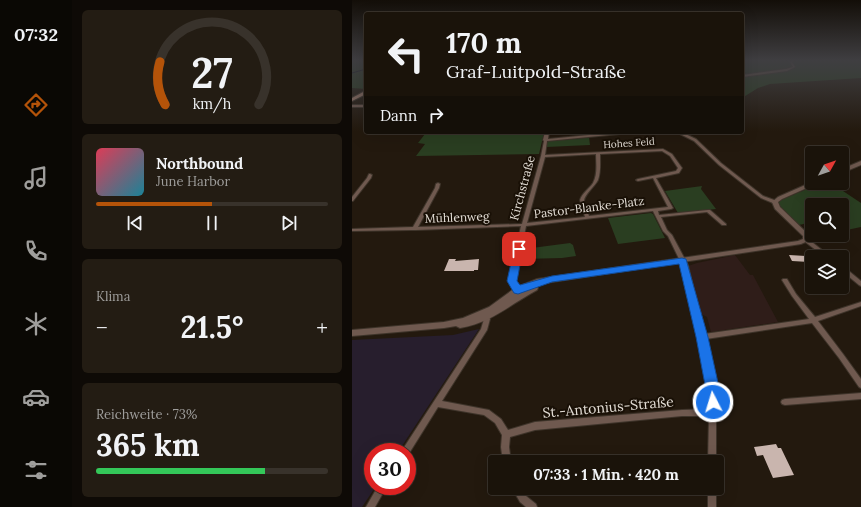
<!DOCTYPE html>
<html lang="de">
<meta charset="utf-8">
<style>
:root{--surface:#1a130a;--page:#231c13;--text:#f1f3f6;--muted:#9f9e9c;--line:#38322b;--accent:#b45309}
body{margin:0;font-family:Lora,serif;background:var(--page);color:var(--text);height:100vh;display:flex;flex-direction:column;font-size:15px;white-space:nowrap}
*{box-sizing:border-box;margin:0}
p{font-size:13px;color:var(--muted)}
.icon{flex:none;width:22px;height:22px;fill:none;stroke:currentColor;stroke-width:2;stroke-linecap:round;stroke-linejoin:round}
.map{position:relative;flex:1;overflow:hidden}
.drawer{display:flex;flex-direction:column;gap:10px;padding:10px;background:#0e0a06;width:280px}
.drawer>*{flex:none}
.guide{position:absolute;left:12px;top:12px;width:380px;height:122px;border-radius:4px;box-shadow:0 4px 16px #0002,0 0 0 1px var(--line);background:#1a130a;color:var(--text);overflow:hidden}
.needle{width:26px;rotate:50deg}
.controls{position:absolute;left:453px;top:146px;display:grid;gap:8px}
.controls a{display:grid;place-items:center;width:44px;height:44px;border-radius:4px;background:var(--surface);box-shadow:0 4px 16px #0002,0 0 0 1px var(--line);font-size:20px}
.speed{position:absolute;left:12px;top:443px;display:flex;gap:8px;font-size:20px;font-weight:700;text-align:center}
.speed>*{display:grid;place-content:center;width:52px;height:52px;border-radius:50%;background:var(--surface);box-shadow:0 4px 16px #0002,0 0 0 1px var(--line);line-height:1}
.speed .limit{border:6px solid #d22;background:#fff;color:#111}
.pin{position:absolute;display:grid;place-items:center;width:34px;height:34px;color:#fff;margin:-17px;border-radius:8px;box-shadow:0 2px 6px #0006}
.me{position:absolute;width:44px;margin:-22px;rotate:355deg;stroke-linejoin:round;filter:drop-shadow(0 0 3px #0008)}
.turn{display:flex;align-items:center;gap:14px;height:84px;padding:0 16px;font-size:18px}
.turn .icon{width:52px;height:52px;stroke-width:2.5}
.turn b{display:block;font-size:28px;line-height:34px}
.then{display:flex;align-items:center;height:38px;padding:0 16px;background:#0003;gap:8px;font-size:15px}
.big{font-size:30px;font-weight:700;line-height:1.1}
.drawer .widget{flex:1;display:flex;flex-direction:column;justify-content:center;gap:6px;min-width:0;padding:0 14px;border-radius:6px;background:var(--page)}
.drawer .dial{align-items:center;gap:0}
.dial svg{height:104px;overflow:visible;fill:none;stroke:var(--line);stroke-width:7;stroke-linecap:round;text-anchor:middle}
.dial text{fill:var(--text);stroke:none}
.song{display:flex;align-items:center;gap:12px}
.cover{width:48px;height:48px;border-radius:6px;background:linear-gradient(135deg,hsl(350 70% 55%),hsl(190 70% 35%))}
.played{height:4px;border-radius:2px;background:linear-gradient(90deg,var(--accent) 50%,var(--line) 50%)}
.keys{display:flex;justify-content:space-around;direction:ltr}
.heat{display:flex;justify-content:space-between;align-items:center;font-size:22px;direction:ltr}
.charge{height:6px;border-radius:3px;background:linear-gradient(90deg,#34c759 73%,var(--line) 0)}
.trip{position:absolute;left:136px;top:455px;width:236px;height:40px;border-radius:4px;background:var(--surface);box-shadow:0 4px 16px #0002,0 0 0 1px var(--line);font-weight:700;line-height:40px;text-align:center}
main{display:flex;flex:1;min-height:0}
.dock{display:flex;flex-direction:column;width:72px;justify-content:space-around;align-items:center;background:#0a0804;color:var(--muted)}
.dock .icon{width:28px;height:28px}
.dock .active{color:var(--accent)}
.dock b{font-size:18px;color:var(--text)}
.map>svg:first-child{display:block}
</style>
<main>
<nav class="dock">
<b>07:32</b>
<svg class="icon active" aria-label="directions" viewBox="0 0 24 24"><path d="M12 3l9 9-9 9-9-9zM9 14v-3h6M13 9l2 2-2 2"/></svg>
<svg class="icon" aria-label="music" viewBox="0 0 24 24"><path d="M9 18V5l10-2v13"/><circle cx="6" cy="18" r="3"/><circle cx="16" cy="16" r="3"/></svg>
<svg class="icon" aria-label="phone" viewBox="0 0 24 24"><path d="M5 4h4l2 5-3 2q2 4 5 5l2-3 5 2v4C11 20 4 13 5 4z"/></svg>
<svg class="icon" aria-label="climate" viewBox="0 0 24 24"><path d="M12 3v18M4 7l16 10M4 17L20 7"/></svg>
<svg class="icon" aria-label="car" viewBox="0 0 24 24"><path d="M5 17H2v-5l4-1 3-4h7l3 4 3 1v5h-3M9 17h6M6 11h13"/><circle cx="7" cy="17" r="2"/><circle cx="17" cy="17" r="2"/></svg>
<svg class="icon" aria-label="filters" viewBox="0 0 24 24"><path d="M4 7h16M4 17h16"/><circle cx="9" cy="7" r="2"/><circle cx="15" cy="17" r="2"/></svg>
</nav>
<section class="drawer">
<div class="widget dial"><svg viewBox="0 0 100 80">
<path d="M14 69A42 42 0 1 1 86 69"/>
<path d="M14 69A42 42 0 0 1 10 36" stroke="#b45309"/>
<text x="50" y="56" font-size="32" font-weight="700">27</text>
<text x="50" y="72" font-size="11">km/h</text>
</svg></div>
<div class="widget">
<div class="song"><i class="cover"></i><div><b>Northbound</b><p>June Harbor</p></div></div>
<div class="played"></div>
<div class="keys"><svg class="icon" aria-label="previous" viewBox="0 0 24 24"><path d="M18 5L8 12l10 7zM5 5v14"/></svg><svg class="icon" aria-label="pause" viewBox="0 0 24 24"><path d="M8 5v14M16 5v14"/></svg><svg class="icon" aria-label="next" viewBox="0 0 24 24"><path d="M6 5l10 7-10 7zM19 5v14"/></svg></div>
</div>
<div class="widget"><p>Klima</p>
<div class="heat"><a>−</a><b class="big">21.5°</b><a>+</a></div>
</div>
<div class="widget"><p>Reichweite · 73%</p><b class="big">365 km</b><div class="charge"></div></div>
</section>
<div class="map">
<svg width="509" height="507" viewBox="0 0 509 507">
<rect width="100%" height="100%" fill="#23190e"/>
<!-- industrial -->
<path fill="#271e2d" d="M 127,329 L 46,452 L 21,452 L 21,486 L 24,486 L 10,507 L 0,507 L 0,340 L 101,335 Z"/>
<!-- education -->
<path fill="#2f1d19" d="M 383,255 L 398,275 L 401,275 L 426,322 L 359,332 L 355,317 L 349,314 L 336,266 L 345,263 Z"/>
<!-- green -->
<path fill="#2a3e21" d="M 0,60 L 14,61 L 14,89 L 0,88 Z
M 390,60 L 431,60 L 439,62 L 442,67 L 440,69 L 443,68 L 441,63 L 443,60 L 509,60 L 509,78 L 418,84 L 406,88 L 390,98 L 390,74 L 395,73 L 390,72 Z
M 149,133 L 192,133 L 187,154 L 64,156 L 73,144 L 66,143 L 73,134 Z
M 237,137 L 238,145 L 194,147 L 196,140 Z
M 469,183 L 479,183 L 509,203 L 509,227 L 490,231 L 490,205 L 460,205 L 460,222 L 447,225 L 428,207 L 426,203 L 429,200 Z
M 350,186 L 349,189 L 364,209 L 326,213 L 313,191 Z
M 299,213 L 301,214 L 313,238 L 266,244 L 256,218 Z
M 218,243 L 221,245 L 224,256 L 210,258 L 170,259 L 172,249 Z"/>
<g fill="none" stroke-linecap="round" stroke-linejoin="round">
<!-- stream -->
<path stroke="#00011d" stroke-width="1" d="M 0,73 L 14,69"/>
</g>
<!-- building -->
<path fill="#c9b5ae" d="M 437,255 L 454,256 L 457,262 L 440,261 Z
M 97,259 L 104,259 L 103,261 L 127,259 L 126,270 L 122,270 L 122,271 L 92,271 Z
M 424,444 L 426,448 L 429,448 L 442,475 L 421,478 L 411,455 L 405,456 L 402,447 Z"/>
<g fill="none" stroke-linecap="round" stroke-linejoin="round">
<defs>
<path id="minor" d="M 440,60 L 442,60 L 440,62 L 443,67 L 435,71 L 390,77 L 390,75 L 434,69 L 441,67 L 438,62 Z
M 0,105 L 14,105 L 14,107 L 0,107 Z
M 193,132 L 197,132 L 196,139 L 268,132 L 280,132 L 278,133 L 195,141 L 193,155 L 311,149 L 320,154 L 330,168 L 327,173 L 304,178 L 321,208 L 319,209 L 306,211 L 307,215 L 356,210 L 358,210 L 374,224 L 374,225 L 370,225 L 355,212 L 309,217 L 315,230 L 320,235 L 336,265 L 352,334 L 457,319 L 440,296 L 430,280 L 431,279 L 435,279 L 444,294 L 463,317 L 509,302 L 509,306 L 466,321 L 491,354 L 509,379 L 509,388 L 507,387 L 487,358 L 460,323 L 354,339 L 364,392 L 364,462 L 356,462 L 357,416 L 330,416 L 183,430 L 158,437 L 157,447 L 159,462 L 151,462 L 149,447 L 150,435 L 143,423 L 132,415 L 86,407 L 56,455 L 55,455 L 55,452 L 49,452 L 129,329 L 132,319 L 128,314 L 129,312 C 133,311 136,315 138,319 L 135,330 L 90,401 L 137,410 L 149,419 L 156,430 L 183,422 L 330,410 L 357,409 L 358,392 L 347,337 L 330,265 L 316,236 L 311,231 L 301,211 L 174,226 L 163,281 L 171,293 L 170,294 L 166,294 L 157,281 L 169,226 L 64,230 L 60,230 L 0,231 L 0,229 L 61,227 L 83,188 L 84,184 L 86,183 L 88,184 L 87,188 L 66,227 L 170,224 L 189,156 L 192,141 L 191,140 ZM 310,151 L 318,156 L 326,168 L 324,171 L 286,179 L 284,180 L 286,181 L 301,178 L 316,207 L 237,216 C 236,212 232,206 232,201 C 232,195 243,186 246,180 C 249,172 248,162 248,154 ZM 244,154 C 244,163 246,174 241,183 C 237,189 230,193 228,200 L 233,217 L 175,223 L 193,157 Z
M 324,132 L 329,132 L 344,139 L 369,163 L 411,196 L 425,201 L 425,203 L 421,203 L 409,198 L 367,165 L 342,141 Z
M 17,174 L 18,174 L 20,175 L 19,178 L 1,201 L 0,201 L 0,197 L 15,178 Z
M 452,239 L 456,239 L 479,257 L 473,257 L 452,241 Z
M 490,266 L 492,267 L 509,281 L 509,286 L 507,285 L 490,271 Z
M 509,393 L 509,399 L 433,405 L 430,404 L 429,402 L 430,400 L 433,399 Z
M 26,486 L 35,486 L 23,507 L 14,507 Z
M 160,488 L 169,488 L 174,496 L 184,504 L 185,507 L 174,507 L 168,502 Z
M 356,488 L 364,488 L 364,507 L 356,507 Z"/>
<path id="tertiary" d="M 509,161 L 509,165 L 490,173 L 490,169 Z
M 460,182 L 466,183 L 430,199 L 426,202 L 428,207 L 457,235 L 456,241 L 449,244 L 187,284 L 183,286 L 186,288 L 185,290 C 157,305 141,322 108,328 L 104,326 L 92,328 L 0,336 L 0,330 L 92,322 L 111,318 L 137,307 L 163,288 L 185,279 L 446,241 L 451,239 L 451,236 L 423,209 L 420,202 L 426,197 Z"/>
<path id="secondary" d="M 13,91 L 14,91 L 14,94 L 0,101 L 0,98 Z"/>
</defs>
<!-- minor casing -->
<use href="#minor" stroke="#3e342a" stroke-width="2"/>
<!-- tertiary casing -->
<use href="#tertiary" stroke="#3e342a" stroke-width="2"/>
<!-- secondary casing -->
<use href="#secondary" stroke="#3e342a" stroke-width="2"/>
<!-- minor -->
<use href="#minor" fill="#6f594f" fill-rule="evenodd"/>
<!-- tertiary -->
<use href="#tertiary" fill="#6f594f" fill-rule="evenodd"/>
<!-- secondary -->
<use href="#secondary" fill="#9f7c6c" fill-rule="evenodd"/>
</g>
<!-- sky -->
<linearGradient id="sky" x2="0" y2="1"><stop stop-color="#130e08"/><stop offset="0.46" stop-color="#3f3e41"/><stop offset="1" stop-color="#3f3e41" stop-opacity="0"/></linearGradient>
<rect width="509" height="131" fill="url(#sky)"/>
<!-- route -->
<path fill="#1a73e8" stroke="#114b97" d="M 167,246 L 171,249 L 165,281 L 168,285 L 200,276 L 330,258 L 334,259 L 356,337 L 368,392 L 368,402 L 366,406 L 361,408 L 357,406 L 344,337 L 327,264 L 200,282 L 166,294 L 162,293 L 155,281 L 162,249 Z"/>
<g text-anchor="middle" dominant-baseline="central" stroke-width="4" stroke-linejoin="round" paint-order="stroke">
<!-- far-street labels -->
<g font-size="10" fill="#e3ddd5" stroke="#191006">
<text transform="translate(277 143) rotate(-4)">Hohes Feld</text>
</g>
<!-- street labels -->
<g font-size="12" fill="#e3ddd5" stroke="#191006">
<text transform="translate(170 188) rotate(-75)">Kirchstraße</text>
<text transform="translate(237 207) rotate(-7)">Pastor-Blanke-Platz</text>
<text transform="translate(105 217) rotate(-2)">Mühlenweg</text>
</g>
<!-- near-street labels -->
<g font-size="14" fill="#e3ddd5" stroke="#191006">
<text transform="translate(256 407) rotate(-5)">St.-Antonius-Straße</text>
</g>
</g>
</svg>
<div class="controls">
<a><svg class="needle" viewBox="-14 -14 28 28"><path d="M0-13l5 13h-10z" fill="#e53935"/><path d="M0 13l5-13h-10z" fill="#9f9e9c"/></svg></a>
<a><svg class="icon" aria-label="search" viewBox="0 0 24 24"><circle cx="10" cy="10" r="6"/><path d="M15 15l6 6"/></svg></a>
<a><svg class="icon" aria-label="layers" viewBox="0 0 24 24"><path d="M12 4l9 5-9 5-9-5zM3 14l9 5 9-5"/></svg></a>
</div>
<div class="speed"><div class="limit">30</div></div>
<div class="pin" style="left:167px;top:249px;background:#d93025"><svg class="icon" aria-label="arrive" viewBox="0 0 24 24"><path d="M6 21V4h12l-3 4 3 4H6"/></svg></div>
<svg class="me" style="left:361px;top:402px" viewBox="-20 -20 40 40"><circle r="17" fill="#1a73e8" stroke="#fff" stroke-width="3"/><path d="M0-11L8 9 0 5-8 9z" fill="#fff"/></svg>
<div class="trip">07:33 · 1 Min. · 420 m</div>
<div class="guide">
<div class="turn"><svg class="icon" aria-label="left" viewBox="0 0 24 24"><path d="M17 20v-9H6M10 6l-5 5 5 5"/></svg><div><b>170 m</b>Graf-Luitpold-Straße</div></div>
<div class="then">Dann<svg class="icon" aria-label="right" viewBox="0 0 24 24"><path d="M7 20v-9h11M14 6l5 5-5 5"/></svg></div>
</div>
</div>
</main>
